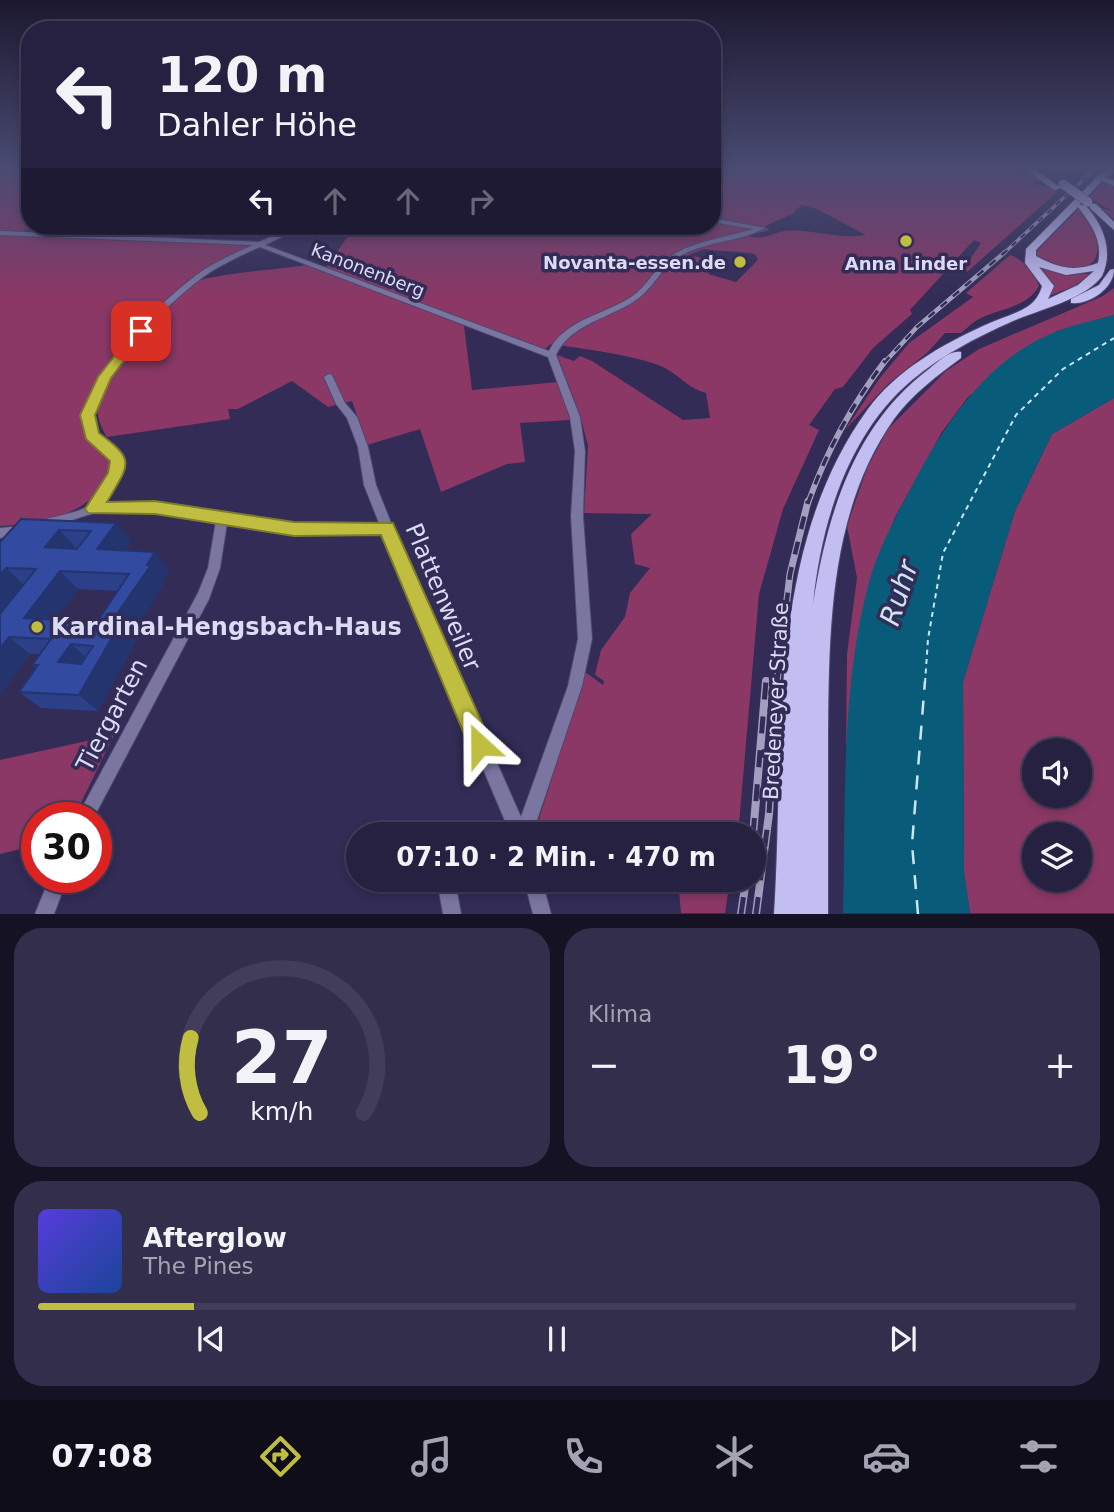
<!DOCTYPE html>
<html lang="de">
<meta charset="utf-8">
<style>
:root{--surface:#262140;--page:#322e4b;--text:#f1f3f6;--muted:#a4a3b1;--line:#423e59;--accent:#c0be41}
body{margin:0;font-family:"DejaVu Sans",sans-serif;background:var(--page);color:var(--text);height:100vh;display:flex;flex-direction:column;font-size:26px;white-space:nowrap}
*{box-sizing:border-box;margin:0}
p{font-size:23px;color:var(--muted)}
.icon{flex:none;width:38px;height:38px;fill:none;stroke:currentColor;stroke-width:2;stroke-linecap:round;stroke-linejoin:round}
.map{position:relative;height:914px;overflow:hidden}
.details{display:flex;flex-direction:column;gap:14px;padding:14px;background:#151223;flex:1}
.details>*{flex:none}
.guide{position:absolute;left:21px;top:21px;width:700px;height:214px;border-radius:28px;box-shadow:0 4px 10px #0003,0 0 0 2px var(--line);background:#262140;color:var(--text);overflow:hidden}
.fabs{position:absolute;left:1022px;top:738px;display:grid;gap:14px}
.fabs a{display:grid;place-items:center;width:70px;height:70px;border-radius:50%;background:var(--surface);box-shadow:0 4px 10px #0003,0 0 0 2px var(--line);font-size:35px}
.speed{position:absolute;left:21px;top:802px;display:flex;gap:14px;font-size:35px;font-weight:700;text-align:center}
.speed>*{display:grid;place-content:center;width:91px;height:91px;border-radius:50%;background:var(--surface);box-shadow:0 4px 10px #0003,0 0 0 2px var(--line);line-height:1}
.speed .limit{border:10px solid #d22;background:#fff;color:#111}
.pin{position:absolute;display:grid;place-items:center;width:60px;height:60px;color:#fff;margin:-30px;border-radius:14px;box-shadow:0 4px 10px #0006}
.me{position:absolute;width:77px;margin:-38px;rotate:336deg;stroke-linejoin:round;filter:drop-shadow(0 0 5px #0008)}
.turn{display:flex;align-items:center;gap:24px;height:147px;padding:0 21px;font-size:32px}
.turn .icon{width:91px;height:91px;stroke-width:2.5}
.turn b{display:block;font-size:49px;line-height:60px}
.lanes{display:flex;align-items:center;height:66px;padding:0 21px;background:#0003;justify-content:center;gap:35px;direction:ltr}
.lanes .off{opacity:.35}
.big{font-size:52px;font-weight:800;line-height:1.1}
.details .widget{flex:1;display:flex;flex-direction:column;justify-content:center;gap:10px;min-width:0;padding:0 24px;border-radius:28px;background:var(--page)}
.details .dial{align-items:center;gap:0}
.dial svg{height:182px;overflow:visible;fill:none;stroke:var(--line);stroke-width:7;stroke-linecap:round;text-anchor:middle}
.dial text{fill:var(--text);stroke:none}
.song{display:flex;align-items:center;gap:21px}
.cover{width:84px;height:84px;border-radius:10px;background:linear-gradient(135deg,hsl(250 70% 55%),hsl(220 70% 35%))}
.played{height:7px;border-radius:4px;background:linear-gradient(90deg,var(--accent) 15%,var(--line) 15%)}
.keys{display:flex;justify-content:space-around;direction:ltr}
.heat{display:flex;justify-content:space-between;align-items:center;font-size:38px;direction:ltr}
.details .tiles{flex:1;display:grid;gap:14px;grid-template-columns:1fr 1fr}
.widget:last-child{grid-column:span 2}
.trip{position:absolute;left:346px;top:822px;width:420px;height:70px;border-radius:35px;background:var(--surface);box-shadow:0 4px 10px #0003,0 0 0 2px var(--line);font-weight:800;line-height:70px;text-align:center}
.tabs{display:flex;height:112px;justify-content:space-around;align-items:center;background:#0f0d1a;color:var(--muted)}
.tabs .icon{width:49px;height:49px}
.tabs .current{color:var(--accent)}
.tabs b{font-size:32px;color:var(--text)}
.map>svg:first-child{display:block}
</style>
<div class="map">
<svg width="1114" height="914" viewBox="0 0 1114 914">
<rect width="100%" height="100%" fill="#322c56"/>
<!-- green -->
<path fill="#8b3866" fill-rule="evenodd" d="M 712,168 L 1023,168 L 1040,180 L 1030,183 L 1049,187 L 1057,192 L 967,272 L 963,270 L 981,243 L 974,240 L 910,310 L 912,314 L 873,348 L 843,387 L 835,389 L 809,425 L 819,430 L 783,509 L 759,594 L 738,835 L 534,835 L 585,672 L 603,685 L 604,681 L 595,675 L 601,650 L 625,617 L 630,593 L 650,568 L 635,564 L 631,534 L 652,514 L 584,513 L 588,446 L 580,415 L 557,355 L 574,361 L 580,356 L 592,361 L 683,420 L 710,418 L 706,393 C 689,389 680,376 665,368 C 642,356 578,348 551,344 L 545,349 L 325,269 L 355,226 L 419,226 L 405,229 L 417,232 L 425,228 L 420,226 L 712,226 ZM 801,205 L 817,209 L 866,235 C 839,240 804,227 784,231 C 772,234 762,240 748,236 L 769,230 L 765,226 L 792,214 ZM 705,249 C 722,252 739,251 755,254 L 758,260 L 736,282 L 708,274 L 713,266 L 707,259 L 688,255 Z
M 25,169 L 30,171 L 30,226 L 182,226 L 183,235 L 165,238 L 51,230 L 0,231 L 0,172 Z
M 1103,183 L 1114,184 L 1114,219 L 1099,207 L 1113,212 L 1089,197 Z
M 1078,209 C 1090,218 1094,226 1097,241 C 1103,281 1057,267 1036,257 L 1037,251 Z
M 0,234 L 254,245 L 199,275 L 132,338 L 87,406 L 85,431 L 112,456 C 111,510 44,525 0,526 Z
M 1010,255 C 1023,259 1034,273 1039,286 C 1027,308 1000,308 979,319 C 973,322 967,328 961,333 L 945,333 L 928,352 L 888,384 L 845,430 L 879,379 L 909,343 L 973,297 L 966,293 Z
M 1037,264 L 1063,273 L 1091,274 L 1074,286 L 1049,296 L 1051,282 Z
M 308,265 L 464,326 L 472,390 L 558,382 L 570,420 L 520,423 L 525,462 L 507,464 L 441,492 L 420,429 L 367,445 L 352,401 L 328,407 L 292,381 L 238,409 L 228,409 L 230,419 L 107,437 C 100,425 96,416 98,402 C 104,370 168,299 196,282 C 207,275 288,268 308,265 Z
M 1114,288 L 1114,315 L 1057,331 L 968,397 L 942,432 L 894,519 L 846,747 L 847,654 L 857,578 L 847,526 L 867,468 L 888,429 L 946,371 L 979,349 L 1103,296 Z
M 1114,398 L 1114,913 L 970,913 L 964,872 L 963,682 L 1015,511 L 1052,434 ZM 1034,751 L 1080,751 L 1080,796 L 1034,796 ZM 1034,835 L 1080,835 L 1080,880 L 1034,880 Z
M 114,735 L 74,817 L 37,817 L 37,845 L 0,854 L 0,760 Z
M 678,880 L 730,880 L 725,913 L 681,913 Z"/>
<!-- water -->
<path fill="#085c79" d="M 1114,315 L 1114,398 L 1052,434 L 1015,511 L 963,682 L 964,872 L 970,913 L 843,913 C 846,804 840,689 869,582 C 880,543 901,507 920,471 C 952,414 993,355 1058,331 C 1076,324 1096,320 1114,315 Z"/>
<g fill="none" stroke-linecap="round" stroke-linejoin="round">
<!-- ferry-far1 -->
<path stroke="#cae5f2" stroke-width="2" stroke-dasharray="5 4.5" stroke-linecap="butt" d="M 925,683 L 928,639 L 943,553 L 1016,415 L 1063,369 L 1114,338"/>
<!-- ferry -->
<path stroke="#cae5f2" stroke-width="2.5" stroke-dasharray="14 11" stroke-linecap="butt" d="M 918,914 L 912,844 L 925,681"/>
<defs>
<path id="minor" d="M 712,218 L 765,228 C 740,242 708,241 682,255 C 664,264 656,284 640,297 C 614,318 571,322 556,355 L 580,417 L 585,451 L 583,516 L 592,639 L 582,686 L 532,835 L 511,835 L 383,533 L 294,534 L 227,523 L 220,568 L 209,599 L 94,817 L 77,817 L 198,593 L 208,568 L 216,521 L 155,511 L 94,513 L 44,529 L 40,527 L 38,524 L 40,521 C 55,516 73,514 87,507 C 98,502 119,466 111,455 C 106,448 95,444 88,438 C 86,433 84,424 84,417 C 86,372 169,293 205,269 C 220,260 237,252 253,245 L 0,235 L 0,231 L 259,242 L 296,226 L 304,226 L 265,245 L 549,351 C 564,319 608,314 634,295 C 650,283 658,262 676,253 C 699,240 728,237 753,229 L 712,222 ZM 260,247 L 548,357 L 570,417 L 575,451 L 571,516 L 578,639 L 568,686 L 521,817 L 393,528 L 376,485 L 368,447 L 357,417 L 345,403 L 332,375 L 329,374 L 324,377 L 336,404 L 347,418 L 358,447 L 364,485 L 379,523 L 294,524 L 155,503 L 103,504 C 112,491 131,468 120,452 C 114,445 104,440 97,435 C 96,430 94,424 94,419 C 93,374 176,294 212,271 C 227,262 243,254 260,247 Z
M 22,526 L 26,528 L 28,531 L 26,534 L 0,538 L 0,528 Z
M 50,877 L 68,877 L 54,914 L 35,914 Z
M 437,880 L 455,880 L 461,914 L 443,914 Z
M 524,880 L 542,880 L 551,914 L 533,914 Z"/>
<path id="secondary" d="M 1109,168 L 1114,168 L 1114,171 L 1104,180 L 1098,180 L 1098,176 Z"/>
<path id="primary" d="M 1024,168 L 1033,168 L 1061,188 L 1054,190 Z
M 1098,176 L 1114,180 L 1114,186 L 1102,181 L 1079,205 L 1085,205 C 1103,224 1114,251 1102,276 C 1086,299 1038,310 1013,321 C 977,337 942,355 912,380 C 848,434 821,523 813,604 C 827,515 854,425 929,369 C 938,362 949,350 961,352 L 961,358 C 937,376 912,394 894,419 C 828,513 829,633 828,743 C 828,800 828,857 828,914 L 774,914 C 785,746 764,552 868,409 C 896,371 941,345 983,326 C 997,319 1014,315 1027,307 C 1035,302 1040,294 1042,286 L 1025,263 L 1026,249 ZM 1078,207 C 1091,224 1103,240 1098,263 C 1074,272 1058,268 1036,256 L 1036,250 ZM 1039,267 L 1066,275 L 1094,271 L 1078,285 L 1048,299 L 1054,286 Z
M 1090,204 L 1096,204 L 1114,222 L 1114,230 L 1090,208 Z
M 1114,269 C 1114,288 1090,305 1071,303 L 1071,299 L 1099,285 L 1110,270 Z"/>
</defs>
<!-- minor casing -->
<use href="#minor" stroke="#4d486f" stroke-width="2"/>
<!-- secondary casing -->
<use href="#secondary" stroke="#4d486f" stroke-width="2"/>
<!-- primary casing -->
<use href="#primary" stroke="#4d486f" stroke-width="2"/>
<!-- minor -->
<use href="#minor" fill="#7a76a0" fill-rule="evenodd"/>
<!-- secondary -->
<use href="#secondary" fill="#a29bde" fill-rule="evenodd"/>
<!-- primary -->
<use href="#primary" fill="#c2bef1" fill-rule="evenodd"/>
<defs>
<path id="rail-far4" d="M 1003,254 L 1096,168"/>
<path id="rail-far3" d="M 884,363 L 917,327 L 1005,252"/>
<path id="rail-far2" d="M 808,503 C 827,450 851,406 885,361"/>
<path id="rail-far1" d="M 777,683 L 790,574 L 808,501"/>
<path id="rail" d="M 753,835 L 766,681
M 741,914 L 746,880
M 756,914 L 769,814 L 777,681"/>
</defs>
<!-- rail-far4 casing -->
<use href="#rail-far4" stroke="#a29fbf" stroke-width="3.5"/>
<!-- rail-far3 casing -->
<use href="#rail-far3" stroke="#a29fbf" stroke-width="4.5"/>
<!-- rail-far2 casing -->
<use href="#rail-far2" stroke="#a29fbf" stroke-width="6"/>
<!-- rail-far1 casing -->
<use href="#rail-far1" stroke="#a29fbf" stroke-width="7"/>
<!-- rail casing -->
<use href="#rail" stroke="#a29fbf" stroke-width="8"/>
<!-- rail-far4 -->
<use href="#rail-far4" stroke="#322c56" stroke-width="2" stroke-dasharray="6" stroke-linecap="butt"/>
<!-- rail-far3 -->
<use href="#rail-far3" stroke="#322c56" stroke-width="2.5" stroke-dasharray="8" stroke-linecap="butt"/>
<!-- rail-far2 -->
<use href="#rail-far2" stroke="#322c56" stroke-width="3.5" stroke-dasharray="10" stroke-linecap="butt"/>
<!-- rail-far1 -->
<use href="#rail-far1" stroke="#322c56" stroke-width="4.5" stroke-dasharray="13" stroke-linecap="butt"/>
<!-- rail -->
<use href="#rail" stroke="#322c56" stroke-width="5" stroke-dasharray="17" stroke-linecap="butt"/>
<defs>
<path id="primary-bridge" d="M 1063,184 L 1088,202"/>
</defs>
<!-- primary-bridge casing -->
<use href="#primary-bridge" stroke="#4d486f" stroke-width="10" stroke-linecap="butt"/>
<!-- primary-bridge -->
<use href="#primary-bridge" stroke="#c2bef1" stroke-width="9"/>
</g>
<!-- wall -->
<path fill="#2b4089" fill-rule="evenodd" d="M 21,519 L 116,523 L 131,541 L 124,551 L 155,552 L 169,570 L 163,579 L 165,583 L 132,633 L 137,639 L 98,711 L 41,708 L 19,692 L 36,668 L 32,665 L 39,654 L 30,654 L 0,695 L 0,542 ZM 78,589 L 117,591 L 97,622 L 55,620 Z"/>
<!-- shaded-wall -->
<path fill="#23346f" d="M 116,523 L 131,541 L 112,567 L 97,549 Z
M 59,530 L 76,548 L 45,547 Z
M 155,552 L 169,570 L 163,579 L 165,583 L 132,633 L 137,639 L 98,711 L 79,695 L 112,621 Z
M 6,568 L 25,586 L 0,618 L 0,575 Z
M 60,571 L 78,589 L 44,636 L 24,618 Z
M 9,637 L 30,654 L 0,695 L 0,649 Z
M 71,644 L 90,661 L 78,679 L 58,662 Z"/>
<!-- building -->
<path fill="#324a9f" stroke="#23346f" stroke-width="2" fill-rule="evenodd" d="M 21,519 L 116,523 L 97,549 L 155,552 L 147,565 L 151,565 L 112,621 L 121,622 L 79,695 L 19,692 L 38,665 L 32,665 L 51,639 L 9,637 L 0,649 L 0,614 L 36,569 L 6,568 L 0,575 L 0,542 ZM 59,530 L 91,531 L 77,549 L 45,547 ZM 60,571 L 129,574 L 97,622 L 24,618 ZM 71,644 L 93,646 L 81,664 L 58,662 Z"/>
<!-- sky -->
<linearGradient id="sky" x2="0" y2="1"><stop stop-color="#1c182f"/><stop offset="0.57" stop-color="#494b73"/><stop offset="1" stop-color="#494b73" stop-opacity="0"/></linearGradient>
<rect width="1114" height="296" fill="url(#sky)"/>
<!-- route -->
<path fill="#c0be41" stroke="#7d7c2a" stroke-width="2" d="M 136,328 L 147,331 L 111,378 L 95,415 L 99,433 C 137,461 129,464 107,502 L 155,501 L 294,522 L 393,523 L 492,745 L 488,753 L 480,757 L 472,753 L 381,535 L 294,536 L 155,514 L 88,513 L 85,509 L 108,473 L 110,461 L 86,439 L 80,415 L 98,377 Z"/>
<!-- markers -->
<g fill="#c0be41" stroke="#322c56" stroke-width="2.5">
<circle cx="906" cy="241" r="7"/>
<circle cx="740" cy="262" r="7"/>
<circle cx="37" cy="627" r="7"/>
</g>
<g text-anchor="middle" dominant-baseline="central" stroke-width="7" stroke-linejoin="round" paint-order="stroke">
<!-- far-poi labels -->
<g font-size="18" font-weight="bold" fill="#dcdbf5" stroke="#322c56" text-anchor="end">
<text x="726" y="262">Novanta-essen.de</text>
<text x="906" y="263" text-anchor="middle">Anna Linder</text>
</g>
<!-- far-street labels -->
<g font-size="18" fill="#dcdbf5" stroke="#322c56">
<text transform="translate(368 270) rotate(21)">Kanonenberg</text>
</g>
<!-- street labels -->
<g font-size="21" fill="#dcdbf5" stroke="#322c56">
<text transform="translate(776 701) rotate(-87)">Bredeneyer Straße</text>
</g>
<!-- near-street labels -->
<g font-size="24" fill="#dcdbf5" stroke="#322c56">
<text transform="translate(443 597) rotate(67)">Plattenweiler</text>
<text transform="translate(112 715) rotate(-62)">Tiergarten</text>
</g>
<!-- near-poi labels -->
<g font-size="24" font-weight="bold" fill="#dcdbf5" stroke="#322c56" text-anchor="start">
<text x="51" y="627">Kardinal-Hengsbach-Haus</text>
</g>
<!-- near-water labels -->
<g font-size="28" font-style="italic" fill="#cae5f2" stroke="#322c56">
<text transform="translate(899 593) rotate(-72)">Ruhr</text>
</g>
</g>
</svg>
<div class="fabs">
<a><svg class="icon" aria-label="sound" viewBox="0 0 24 24"><path d="M4 9h4l5-4v14l-5-4H4zM17 9q2 3 0 6"/></svg></a>
<a><svg class="icon" aria-label="layers" viewBox="0 0 24 24"><path d="M12 4l9 5-9 5-9-5zM3 14l9 5 9-5"/></svg></a>
</div>
<div class="speed"><div class="limit">30</div></div>
<div class="pin" style="left:141px;top:331px;background:#d93025"><svg class="icon" aria-label="arrive" viewBox="0 0 24 24"><path d="M6 21V4h12l-3 4 3 4H6"/></svg></div>
<svg class="me" style="left:480px;top:745px" viewBox="-20 -20 40 40"><path d="M0-17L14 15 0 8-14 15z" fill="#c0be41" stroke="#fff" stroke-width="4"/></svg>
<div class="trip">07:10 · 2 Min. · 470 m</div>
<div class="guide">
<div class="turn"><svg class="icon" aria-label="left" viewBox="0 0 24 24"><path d="M17 20v-9H6M10 6l-5 5 5 5"/></svg><div><b>120 m</b>Dahler Höhe</div></div>
<div class="lanes"><svg class="icon" aria-label="left" viewBox="0 0 24 24"><path d="M17 20v-9H6M10 6l-5 5 5 5"/></svg><svg class="icon off" aria-label="ahead" viewBox="0 0 24 24"><path d="M12 20V5M6 11l6-6 6 6"/></svg><svg class="icon off" aria-label="ahead" viewBox="0 0 24 24"><path d="M12 20V5M6 11l6-6 6 6"/></svg><svg class="icon off" aria-label="right" viewBox="0 0 24 24"><path d="M7 20v-9h11M14 6l5 5-5 5"/></svg></div>
</div>
</div>
<section class="details">
<div class="tiles">
<div class="widget dial"><svg viewBox="0 0 100 80">
<path d="M14 69A42 42 0 1 1 86 69"/>
<path d="M14 69A42 42 0 0 1 10 36" stroke="#c0be41"/>
<text x="50" y="56" font-size="32" font-weight="700">27</text>
<text x="50" y="72" font-size="11">km/h</text>
</svg></div>
<div class="widget"><p>Klima</p>
<div class="heat"><a>−</a><b class="big">19°</b><a>+</a></div>
</div>
<div class="widget">
<div class="song"><i class="cover"></i><div><b>Afterglow</b><p>The Pines</p></div></div>
<div class="played"></div>
<div class="keys"><svg class="icon" aria-label="previous" viewBox="0 0 24 24"><path d="M18 5L8 12l10 7zM5 5v14"/></svg><svg class="icon" aria-label="pause" viewBox="0 0 24 24"><path d="M8 5v14M16 5v14"/></svg><svg class="icon" aria-label="next" viewBox="0 0 24 24"><path d="M6 5l10 7-10 7zM19 5v14"/></svg></div>
</div>
</div>
</section>
<nav class="tabs">
<b>07:08</b>
<svg class="icon current" aria-label="directions" viewBox="0 0 24 24"><path d="M12 3l9 9-9 9-9-9zM9 14v-3h6M13 9l2 2-2 2"/></svg>
<svg class="icon" aria-label="music" viewBox="0 0 24 24"><path d="M9 18V5l10-2v13"/><circle cx="6" cy="18" r="3"/><circle cx="16" cy="16" r="3"/></svg>
<svg class="icon" aria-label="phone" viewBox="0 0 24 24"><path d="M5 4h4l2 5-3 2q2 4 5 5l2-3 5 2v4C11 20 4 13 5 4z"/></svg>
<svg class="icon" aria-label="climate" viewBox="0 0 24 24"><path d="M12 3v18M4 7l16 10M4 17L20 7"/></svg>
<svg class="icon" aria-label="car" viewBox="0 0 24 24"><path d="M5 17H2v-5l4-1 3-4h7l3 4 3 1v5h-3M9 17h6M6 11h13"/><circle cx="7" cy="17" r="2"/><circle cx="17" cy="17" r="2"/></svg>
<svg class="icon" aria-label="filters" viewBox="0 0 24 24"><path d="M4 7h16M4 17h16"/><circle cx="9" cy="7" r="2"/><circle cx="15" cy="17" r="2"/></svg>
</nav>
